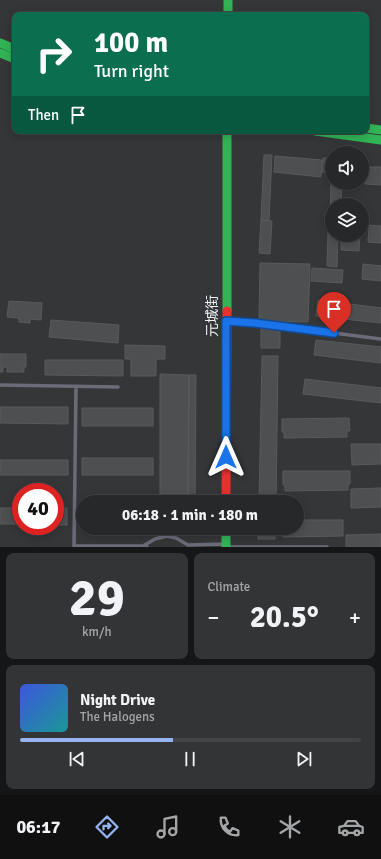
<!DOCTYPE html>
<meta charset="utf-8">
<style>
:root{--surface:#27282a;--page:#333436;--text:#f1f3f6;--muted:#a4a6a8;--line:#434447;--accent:#95b2f1}
body{margin:0;font-family:Signika,"Noto Sans SC",sans-serif;background:var(--page);color:var(--text);height:100vh;display:flex;flex-direction:column;font-size:15px;white-space:nowrap}
*{box-sizing:border-box;margin:0}
p{font-size:13px;color:var(--muted)}
.icon{flex:none;width:22px;height:22px;fill:none;stroke:currentColor;stroke-width:2;stroke-linecap:round;stroke-linejoin:round}
.map{position:relative;height:547px;overflow:hidden}
.drawer{display:flex;flex-direction:column;gap:6px;padding:6px;background:#151617;flex:1}
.drawer>*{flex:none}
.banner{position:absolute;left:12px;top:12px;width:357px;height:122px;border-radius:8px;box-shadow:0 2px 10px #0003,0 0 0 1px var(--line);background:#0b6e4f;color:#fff;overflow:hidden}
.tools{position:absolute;left:325px;top:146px;display:grid;gap:8px}
.tools a{display:grid;place-items:center;width:44px;height:44px;border-radius:50%;background:var(--surface);box-shadow:0 2px 10px #0003,0 0 0 1px var(--line);font-size:20px}
.speed{position:absolute;left:12px;top:483px;display:flex;gap:8px;font-size:20px;font-weight:700;text-align:center}
.speed>*{display:grid;place-content:center;width:52px;height:52px;border-radius:50%;background:var(--surface);box-shadow:0 2px 10px #0003,0 0 0 1px var(--line);line-height:1}
.speed .limit{border:6px solid #d22;background:#fff;color:#111}
.pin{position:absolute;display:grid;place-items:center;width:34px;height:34px;color:#fff;margin:-41px -17px;border-radius:50% 50% 50% 0;rotate:-45deg;box-shadow:0 0 4px #0007}
.pin .icon{rotate:45deg}
.me{position:absolute;width:44px;margin:-22px;rotate:0deg;stroke-linejoin:round;filter:drop-shadow(0 0 3px #0008)}
.turn{display:flex;align-items:center;gap:14px;height:84px;padding:0 16px;font-size:18px}
.turn .icon{width:52px;height:52px;stroke-width:2.5}
.turn b{display:block;font-size:28px;line-height:34px}
.then{display:flex;align-items:center;height:38px;padding:0 16px;background:#0003;gap:8px;font-size:15px}
.big{font-size:30px;font-weight:700;line-height:1.1}
.drawer .card{flex:1;display:flex;flex-direction:column;justify-content:center;gap:6px;min-width:0;padding:0 14px;border-radius:8px;background:var(--page)}
.drawer .dial{align-items:center;gap:0}
.dial b{font-size:52px;line-height:1}
.song{display:flex;align-items:center;gap:12px}
.cover{width:48px;height:48px;border-radius:6px;background:linear-gradient(135deg,hsl(230 70% 55%),hsl(180 70% 35%))}
.played{height:4px;border-radius:2px;background:linear-gradient(90deg,var(--accent) 45%,var(--line) 45%)}
.keys{display:flex;justify-content:space-around;direction:ltr}
.heat{display:flex;justify-content:space-between;align-items:center;font-size:22px;direction:ltr}
.drawer .tiles{flex:1;display:grid;gap:6px;grid-template-columns:1fr 1fr}
.card:last-child{grid-column:span 2}
.trip{position:absolute;left:76px;top:495px;width:228px;height:40px;border-radius:20px;background:var(--surface);box-shadow:0 2px 10px #0003,0 0 0 1px var(--line);font-weight:700;line-height:40px;text-align:center}
.dock{display:flex;height:64px;justify-content:space-around;align-items:center;background:#101011;color:var(--muted)}
.dock .icon{width:28px;height:28px}
.dock .selected{color:var(--accent)}
.dock b{font-size:18px;color:var(--text)}
.map>svg:first-child{display:block}
</style>
<div class="map">
<svg width="381" height="547" viewBox="0 0 381 547">
<rect width="100%" height="100%" fill="#343638"/>
<!-- building -->
<path fill="#4d4f51" stroke="#595a5c" d="M 264,155 L 272,155 L 269,220 L 261,220 Z
M 275,156 L 322,160 L 321,177 L 274,172 Z
M 323,158 L 332,158 L 332,173 L 321,172 Z
M 365,167 L 381,167 L 381,185 L 365,184 Z
M 362,172 L 365,172 L 365,181 L 362,181 Z
M 331,179 L 332,183 L 342,183 L 341,205 L 332,205 L 332,229 L 330,229 Z
M 362,205 L 364,205 L 364,220 L 362,220 Z
M 261,220 L 272,221 L 270,254 L 259,253 Z
M 369,225 L 381,226 L 381,243 L 368,242 Z
M 328,232 L 332,233 L 332,235 L 338,235 L 337,267 L 327,266 Z
M 341,235 L 360,235 L 359,251 L 341,250 Z
M 260,263 L 310,264 L 308,322 L 259,321 Z
M 363,264 L 381,266 L 381,281 L 362,279 Z
M 312,268 L 343,270 L 342,283 L 311,281 Z
M 318,300 L 381,308 L 381,323 L 316,316 Z
M 9,301 L 42,303 L 41,320 L 30,319 L 30,323 L 19,322 L 19,318 L 7,317 Z
M 51,320 L 119,325 L 118,343 L 49,337 Z
M 261,327 L 280,327 L 280,348 L 261,348 Z
M 316,340 L 381,347 L 381,363 L 314,355 Z
M 125,345 L 165,346 L 165,359 L 156,359 L 156,376 L 131,376 L 131,359 L 125,359 Z
M 0,354 L 26,354 L 26,367 L 24,367 L 24,372 L 7,372 L 7,367 L 3,367 L 3,372 L 0,372 Z
M 262,356 L 278,356 L 276,502 L 259,502 Z
M 45,360 L 123,360 L 123,376 L 45,375 Z
M 160,374 L 189,375 L 188,494 L 160,494 Z
M 189,375 L 196,375 L 195,502 L 176,502 L 176,494 L 188,494 Z
M 305,379 L 381,388 L 381,403 L 303,394 Z
M 0,407 L 68,407 L 68,424 L 0,423 Z
M 82,408 L 153,408 L 153,426 L 82,426 Z
M 349,418 L 350,431 L 347,431 L 347,437 L 284,438 L 284,432 L 282,432 L 282,419 Z
M 351,444 L 381,444 L 381,464 L 352,465 Z
M 82,458 L 153,458 L 153,475 L 82,475 Z
M 0,460 L 68,460 L 68,475 L 0,475 Z
M 283,471 L 350,471 L 350,484 L 348,484 L 348,490 L 285,491 L 285,485 L 283,485 Z
M 381,488 L 381,507 L 351,508 L 351,489 Z
M 0,508 L 21,508 L 21,524 L 0,524 Z
M 55,508 L 67,508 L 67,525 L 55,525 Z
M 82,508 L 83,508 L 83,525 L 81,525 Z
M 297,520 L 343,520 L 343,536 L 283,537 L 283,528 L 297,528 Z
M 258,528 L 275,528 L 275,539 L 258,539 Z
M 381,534 L 381,547 L 346,547 L 346,535 Z"/>
<g fill="none" stroke-linecap="round" stroke-linejoin="round">
<!-- lane -->
<path stroke="#6a6d78" stroke-width="3.5" d="M 227,321 L 255,323 L 381,339
M 0,385 L 118,387
M 74,546 L 143,546 L 147,547
M 143,546 L 155,539 L 167,536 L 176,538 L 188,545 L 225,544
M 74,547 L 76,387
M 226,547 L 327,547"/>
<!-- fast -->
<path stroke="#30b455" stroke-width="9" d="M 228,0 L 228,15
M 0,43 L 15,49
M 0,53 L 15,59
M 366,128 L 381,130
M 315,131 L 381,140
M 227,311 L 227,131
M 226,528 L 226,547"/>
<!-- jam -->
<path stroke="#e5322d" stroke-width="9" d="M 226,502 L 227,311"/>
</g>
<g fill="none" stroke-linecap="round" stroke-linejoin="round">
<defs>
<path id="route" d="M 226,457 L 226,321 L 255,323 L 334,333"/>
</defs>
<!-- route casing -->
<use href="#route" stroke="#114b97" stroke-width="10"/>
<!-- route -->
<use href="#route" stroke="#1a73e8" stroke-width="7"/>
</g>
<g text-anchor="middle" dominant-baseline="central" stroke-width="4" stroke-linejoin="round" paint-order="stroke">
<!-- street labels -->
<g font-size="14" fill="#f2f3f7" stroke="#32353a">
<text transform="translate(212 316) rotate(-90)">元城街</text>
</g>
</g>
</svg>
<div class="tools">
<a><svg class="icon" aria-label="sound" viewBox="0 0 24 24"><path d="M4 9h4l5-4v14l-5-4H4zM17 9q2 3 0 6"/></svg></a>
<a><svg class="icon" aria-label="layers" viewBox="0 0 24 24"><path d="M12 4l9 5-9 5-9-5zM3 14l9 5 9-5"/></svg></a>
</div>
<div class="speed"><div class="limit">40</div></div>
<div class="pin" style="left:334px;top:333px;background:#d93025"><svg class="icon" aria-label="arrive" viewBox="0 0 24 24"><path d="M6 21V4h12l-3 4 3 4H6"/></svg></div>
<svg class="me" style="left:226px;top:457px" viewBox="-20 -20 40 40"><path d="M0-17L14 15 0 8-14 15z" fill="#1a73e8" stroke="#fff" stroke-width="4"/></svg>
<div class="trip">06:18 · 1 min · 180 m</div>
<div class="banner">
<div class="turn"><svg class="icon" aria-label="right" viewBox="0 0 24 24"><path d="M7 20v-9h11M14 6l5 5-5 5"/></svg><div><b>100 m</b>Turn right</div></div>
<div class="then">Then<svg class="icon" aria-label="arrive" viewBox="0 0 24 24"><path d="M6 21V4h12l-3 4 3 4H6"/></svg></div>
</div>
</div>
<section class="drawer">
<div class="tiles">
<div class="card dial"><b>29</b><p>km/h</p></div>
<div class="card"><p>Climate</p>
<div class="heat"><a>−</a><b class="big">20.5°</b><a>+</a></div>
</div>
<div class="card">
<div class="song"><i class="cover"></i><div><b>Night Drive</b><p>The Halogens</p></div></div>
<div class="played"></div>
<div class="keys"><svg class="icon" aria-label="previous" viewBox="0 0 24 24"><path d="M18 5L8 12l10 7zM5 5v14"/></svg><svg class="icon" aria-label="pause" viewBox="0 0 24 24"><path d="M8 5v14M16 5v14"/></svg><svg class="icon" aria-label="next" viewBox="0 0 24 24"><path d="M6 5l10 7-10 7zM19 5v14"/></svg></div>
</div>
</div>
</section>
<nav class="dock">
<b>06:17</b>
<svg class="icon selected" aria-label="directions" viewBox="0 0 24 24"><path d="M12 3l9 9-9 9-9-9zM9 14v-3h6M13 9l2 2-2 2"/></svg>
<svg class="icon" aria-label="music" viewBox="0 0 24 24"><path d="M9 18V5l10-2v13"/><circle cx="6" cy="18" r="3"/><circle cx="16" cy="16" r="3"/></svg>
<svg class="icon" aria-label="phone" viewBox="0 0 24 24"><path d="M5 4h4l2 5-3 2q2 4 5 5l2-3 5 2v4C11 20 4 13 5 4z"/></svg>
<svg class="icon" aria-label="climate" viewBox="0 0 24 24"><path d="M12 3v18M4 7l16 10M4 17L20 7"/></svg>
<svg class="icon" aria-label="car" viewBox="0 0 24 24"><path d="M5 17H2v-5l4-1 3-4h7l3 4 3 1v5h-3M9 17h6M6 11h13"/><circle cx="7" cy="17" r="2"/><circle cx="17" cy="17" r="2"/></svg>
</nav>
